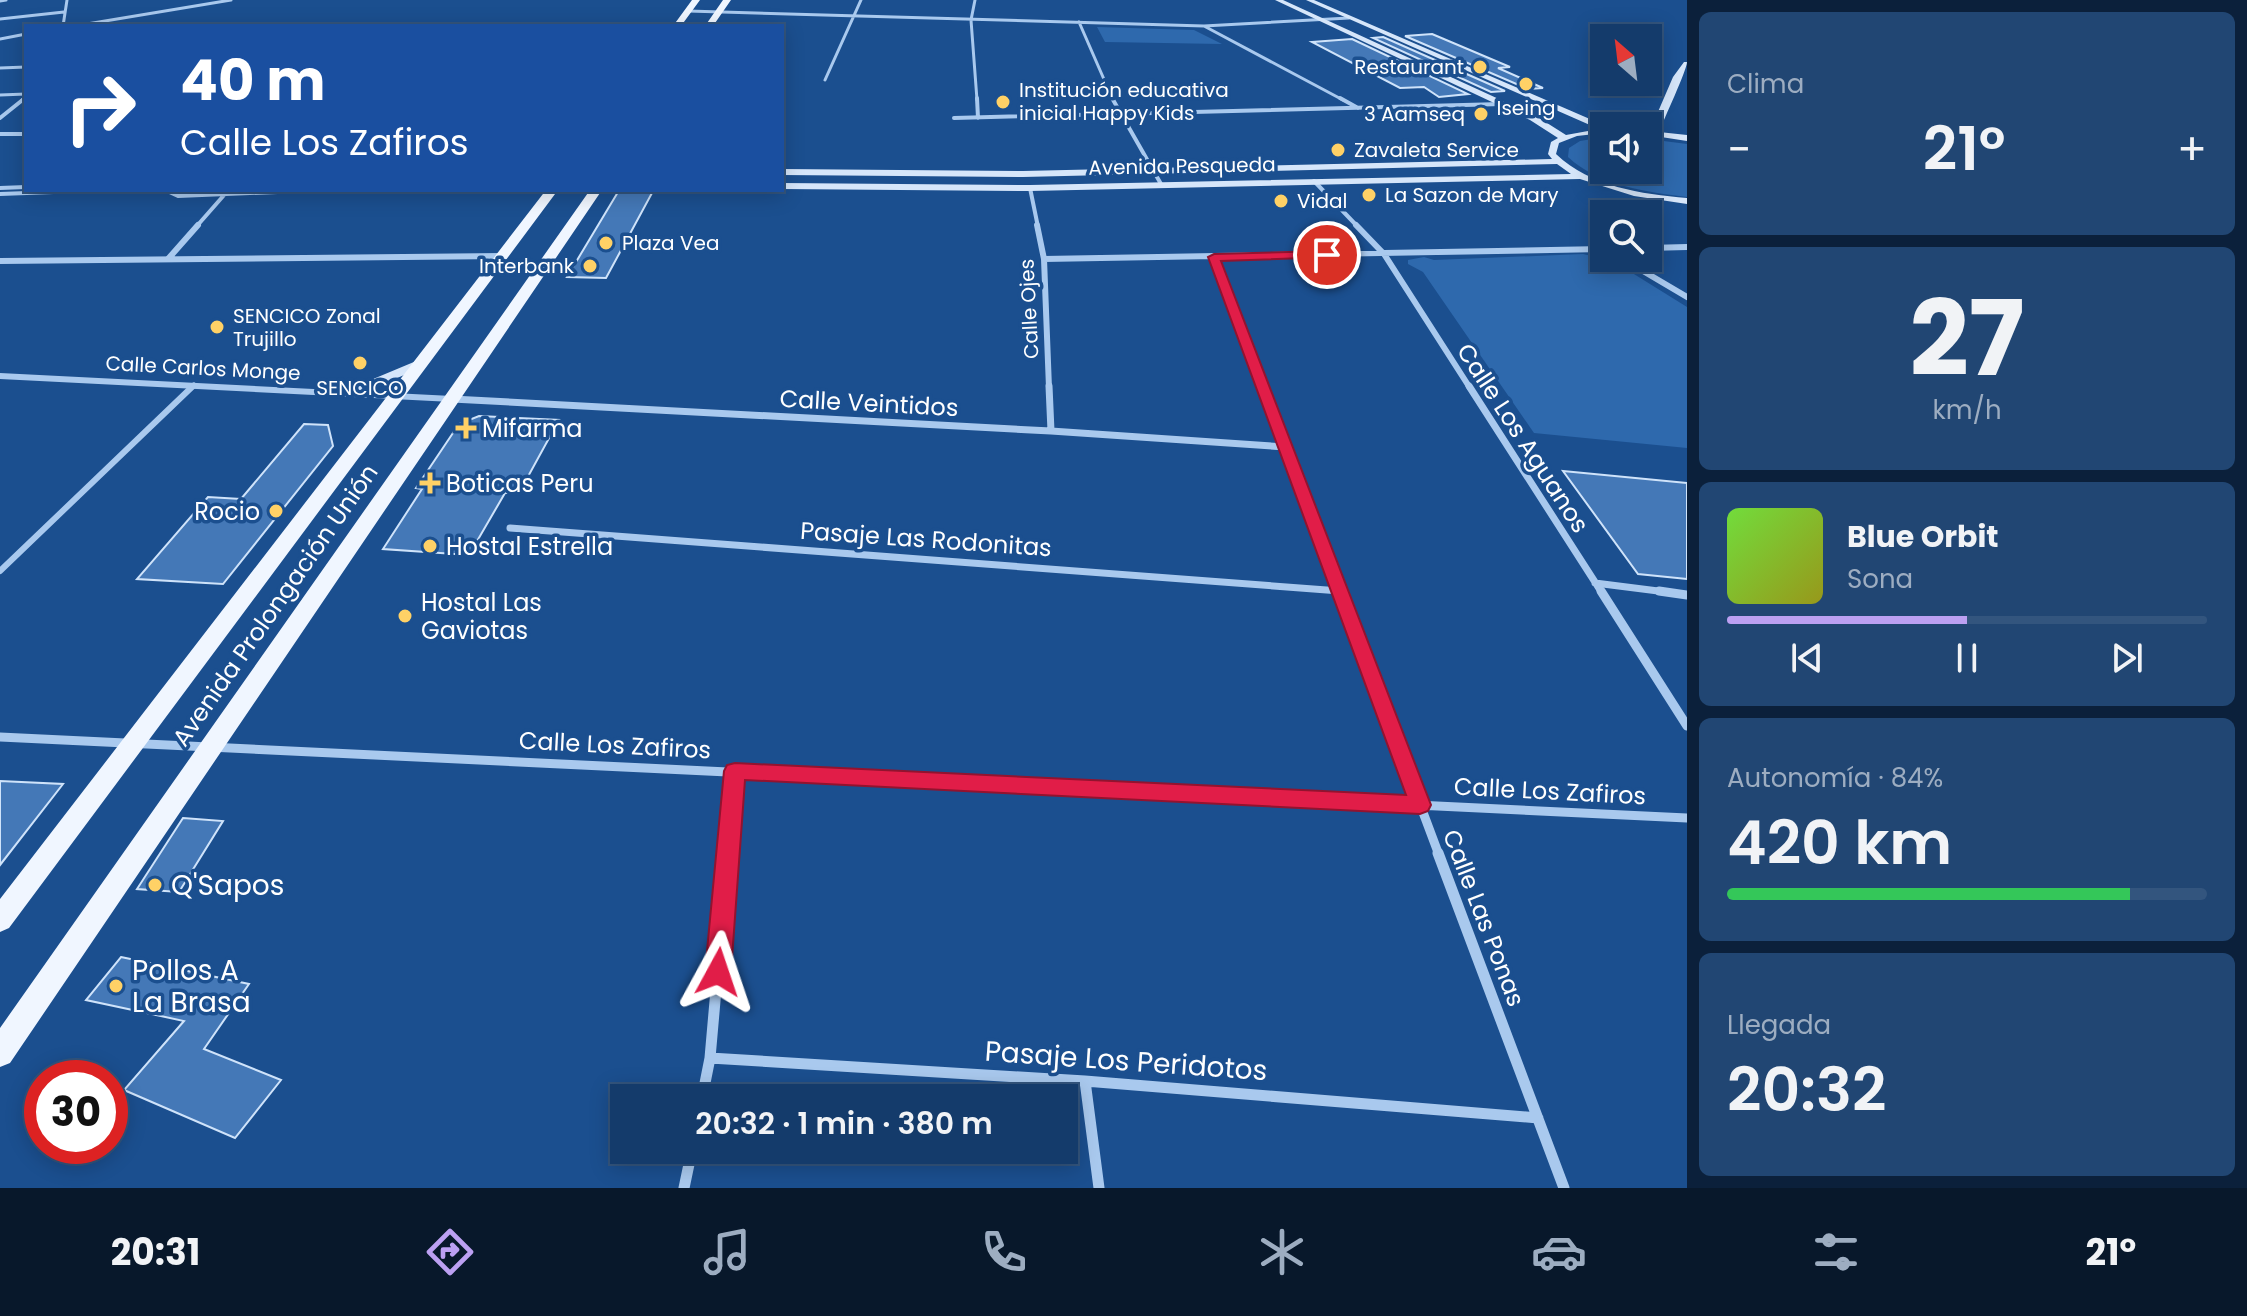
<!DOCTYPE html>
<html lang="es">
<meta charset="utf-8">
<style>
:root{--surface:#143b6b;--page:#214673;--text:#f1f3f6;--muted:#9dadc1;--line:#33557e;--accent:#bca0f2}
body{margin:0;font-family:Poppins,sans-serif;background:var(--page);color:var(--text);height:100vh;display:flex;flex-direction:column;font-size:30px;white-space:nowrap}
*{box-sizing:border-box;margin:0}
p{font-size:26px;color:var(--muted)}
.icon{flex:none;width:44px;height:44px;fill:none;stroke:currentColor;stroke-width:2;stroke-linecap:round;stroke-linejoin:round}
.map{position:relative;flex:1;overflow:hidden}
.panel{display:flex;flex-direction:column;gap:12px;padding:12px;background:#0b203b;width:560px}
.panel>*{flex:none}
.hud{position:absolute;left:24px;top:24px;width:760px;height:168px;border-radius:0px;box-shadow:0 4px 20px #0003,0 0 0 2px var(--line);background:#1a4fa0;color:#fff;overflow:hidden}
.needle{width:52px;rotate:332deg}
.controls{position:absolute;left:1590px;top:24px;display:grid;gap:16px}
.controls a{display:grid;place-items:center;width:72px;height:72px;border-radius:0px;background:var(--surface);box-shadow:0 4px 20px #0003,0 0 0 2px var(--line);font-size:40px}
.speed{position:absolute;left:24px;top:1060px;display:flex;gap:16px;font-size:40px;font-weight:700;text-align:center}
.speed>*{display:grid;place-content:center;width:104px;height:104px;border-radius:50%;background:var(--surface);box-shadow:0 4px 20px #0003,0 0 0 2px var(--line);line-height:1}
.speed .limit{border:12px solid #d22;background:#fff;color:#111}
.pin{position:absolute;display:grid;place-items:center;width:68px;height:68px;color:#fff;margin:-34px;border:4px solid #fff;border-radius:50%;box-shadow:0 2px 8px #0007}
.me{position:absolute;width:88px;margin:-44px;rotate:5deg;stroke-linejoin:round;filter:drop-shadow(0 0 6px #0008)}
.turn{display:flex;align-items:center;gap:28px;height:168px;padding:0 24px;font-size:36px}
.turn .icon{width:104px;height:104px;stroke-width:2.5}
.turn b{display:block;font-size:56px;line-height:68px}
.big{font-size:60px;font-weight:600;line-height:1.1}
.panel .card{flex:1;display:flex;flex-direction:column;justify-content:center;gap:12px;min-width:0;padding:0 28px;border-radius:12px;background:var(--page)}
.panel .dial{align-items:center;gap:0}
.dial b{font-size:104px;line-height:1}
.song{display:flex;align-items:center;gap:24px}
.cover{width:96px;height:96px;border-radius:12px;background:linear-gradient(135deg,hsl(100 70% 55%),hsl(60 70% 35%))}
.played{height:8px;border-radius:4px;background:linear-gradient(90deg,var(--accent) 50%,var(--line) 50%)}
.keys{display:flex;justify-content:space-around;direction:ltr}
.heat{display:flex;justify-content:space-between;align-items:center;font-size:44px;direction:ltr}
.charge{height:12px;border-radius:6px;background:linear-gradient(90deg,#34c759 84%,var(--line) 0)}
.trip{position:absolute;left:610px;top:1084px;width:468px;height:80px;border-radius:0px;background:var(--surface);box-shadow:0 4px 20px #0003,0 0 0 2px var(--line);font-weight:600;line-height:80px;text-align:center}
.dock{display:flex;height:128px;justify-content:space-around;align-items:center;background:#08182b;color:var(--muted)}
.dock .icon{width:56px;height:56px}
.dock .selected{color:var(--accent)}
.dock b{font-size:36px;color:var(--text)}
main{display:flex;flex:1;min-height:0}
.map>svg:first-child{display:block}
</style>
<main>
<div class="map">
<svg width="1687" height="1188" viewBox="0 0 1687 1188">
<rect width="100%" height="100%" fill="#1b4f8f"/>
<!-- green -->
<path fill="#2e69ad" d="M 1097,27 L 1194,30 L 1222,44 L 1105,42 Z
M 1604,137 L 1604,170 L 1648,170 L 1648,139 L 1687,144 L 1687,197 C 1647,192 1599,186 1568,157 L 1569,148 L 1580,141 Z
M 1583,254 L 1613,261 L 1687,307 L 1687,448 L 1534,433 L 1423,272 L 1408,264 L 1408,260 L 1424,257 L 1434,260 Z"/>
<!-- building -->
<path fill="#4478b7" stroke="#cfe3fa" stroke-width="2" d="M 1432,34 L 1510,67 L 1498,68 L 1543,88 L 1528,89 L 1405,36 Z
M 1383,37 L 1505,91 L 1491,92 L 1373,38 Z
M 1352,39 L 1468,94 L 1439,97 L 1424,87 L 1400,88 L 1312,42 Z
M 618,192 L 652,193 L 606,278 L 567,277 Z
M 479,416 L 559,420 L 519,493 L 505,493 L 469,555 L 383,549 L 422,489 L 416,488 L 459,424 Z
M 304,424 L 328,425 L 333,446 L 223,584 L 137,579 L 208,497 L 241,499 Z
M 1563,471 L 1687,483 L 1687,579 L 1638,574 Z
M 0,781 L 63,784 L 0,865 Z
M 183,818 L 223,821 L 179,892 L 137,889 Z
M 121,957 L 249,984 L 204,1049 L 281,1080 L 235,1138 L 124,1090 L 184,1021 L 86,1000 Z"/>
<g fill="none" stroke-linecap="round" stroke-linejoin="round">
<!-- pedestrian-far1 -->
<path stroke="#a9c9ee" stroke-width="5" d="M 191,388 L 194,385"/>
<!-- pedestrian -->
<path stroke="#a9c9ee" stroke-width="6" d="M 0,571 L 193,386"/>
<!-- minor-far5 -->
<path stroke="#a9c9ee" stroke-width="3" d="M 975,0 L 971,20 L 977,100
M 0,1 L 6,0
M 688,11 L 1204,26 L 1349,18
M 0,19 L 64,12
M 1079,22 L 1113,100
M 63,26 L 67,0
M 75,26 L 231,0
M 1204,26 L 1343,100
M 0,39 L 26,34
M 0,68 L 26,67
M 825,80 L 861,0
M 0,95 L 26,94
M 22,100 L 26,97"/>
<!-- minor-far4 -->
<path stroke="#a9c9ee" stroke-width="4" d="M 977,98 L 978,118
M 1112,98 L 1161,184
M 1340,98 L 1358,108
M 0,118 L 25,98
M 954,118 L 1502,104
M 0,134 L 26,134
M 1314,181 L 1358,227
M 0,188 L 26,187
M 1030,188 L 1038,227
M 165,190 L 178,196 L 325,190
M 0,194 L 107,190
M 196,227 L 225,194"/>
<!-- minor-far3 -->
<path stroke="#a9c9ee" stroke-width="6" d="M 1037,225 L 1044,259 L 1049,388
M 1356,225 L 1384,254 L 1470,388
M 1648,248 L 1687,247
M 1214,257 L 1263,388
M 1621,258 L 1687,297
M 168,259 L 198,225
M 1044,259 L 1604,249
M 0,261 L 503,256"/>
<!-- minor-far2 -->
<path stroke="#a9c9ee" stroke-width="7" d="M 1049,386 L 1051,431
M 1262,386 L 1340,593
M 1469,386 L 1602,593
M 452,399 L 1051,431 L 1285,447
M 510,528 L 1340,591
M 1595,583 L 1674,593"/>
<!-- minor-far1 -->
<path stroke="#a9c9ee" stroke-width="9" d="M 1340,591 L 1439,855
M 1601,591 L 1687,726
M 1659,591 L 1687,595
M 0,737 L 1687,818
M 728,855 L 735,771"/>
<!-- minor -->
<path stroke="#a9c9ee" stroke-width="11" d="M 1438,853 L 1564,1188
M 710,1058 L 1085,1081 L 1538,1118
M 1085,1081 L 1099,1188
M 702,1098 L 710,1058 L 728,853
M 684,1188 L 692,1150"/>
<!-- tertiary -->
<path fill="#a9c9ee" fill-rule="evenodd" d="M 0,373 L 452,396 L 458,399 L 452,402 L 0,379 Z"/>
<!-- secondary -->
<path fill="#d6e6fa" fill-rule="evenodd" d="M 1275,0 L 1283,0 L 1536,116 L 1566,135 L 1599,129 L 1306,0 L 1314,0 L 1606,126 L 1604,126 L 1604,133 L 1577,136 L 1559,143 L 1556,154 C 1591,187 1641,194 1687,198 L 1687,204 L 1634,196 L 1580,179 L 1030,191 L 782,189 L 782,183 L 1030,185 L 1571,174 L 1557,164 L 1023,177 L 782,175 L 782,169 L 1023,171 L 1552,159 L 1548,154 L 1551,142 L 1558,138 L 1530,120 Z
M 1684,62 L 1687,62 C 1687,70 1664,119 1659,132 L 1687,135 L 1687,141 L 1648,135 L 1673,77 Z
M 421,359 L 427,363 L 425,366 L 374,388 L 340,396 L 334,392 L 336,389 L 366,382 Z"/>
<!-- primary -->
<path fill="#f0f6ff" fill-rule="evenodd" d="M 692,0 L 700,0 L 681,26 L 673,26 Z
M 723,0 L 731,0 L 713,26 L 705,26 Z
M 546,190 L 558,190 L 9,928 L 0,932 L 0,899 Z
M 590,190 L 602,190 L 10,1063 L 0,1067 L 0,1028 Z"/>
</g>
<!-- route -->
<path fill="#e11d48" stroke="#92132f" stroke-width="2" d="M 1327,251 L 1331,252 L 1331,257 L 1221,261 L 1431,805 L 1428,811 L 1420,814 L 745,780 L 731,972 L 727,980 L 718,983 L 709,980 L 705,972 L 724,771 L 727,765 L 735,763 L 1406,795 L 1208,257 L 1214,254 Z"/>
<!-- markers -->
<g fill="#ffd166" stroke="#1b4f8f" stroke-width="3">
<circle cx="1480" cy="67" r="8"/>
<circle cx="1526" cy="84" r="8"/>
<circle cx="1003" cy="102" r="8"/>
<circle cx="1481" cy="114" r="8"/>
<circle cx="1338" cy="150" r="8"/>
<circle cx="1369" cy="195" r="8"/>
<circle cx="1281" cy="201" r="8"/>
<circle cx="606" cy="243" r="8"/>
<circle cx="590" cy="266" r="8"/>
<circle cx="217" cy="327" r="8"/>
<circle cx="360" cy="363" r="8"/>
<path d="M462 416h8v8h8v8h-8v8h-8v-8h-8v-8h8z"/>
<path d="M426 471h8v8h8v8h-8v8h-8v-8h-8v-8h8z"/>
<circle cx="276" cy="511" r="8"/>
<circle cx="430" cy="546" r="8"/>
<circle cx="405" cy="616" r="8"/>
<circle cx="155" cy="885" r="8"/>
<circle cx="116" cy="986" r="8"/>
</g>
<g text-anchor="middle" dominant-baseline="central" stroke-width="7" stroke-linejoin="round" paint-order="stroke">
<!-- far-poi labels -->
<g font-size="20" fill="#fff" stroke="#1b4f8f" text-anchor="start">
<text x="1464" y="67" text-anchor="end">Restaurant</text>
<text x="1019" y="90">Institución educativa<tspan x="1019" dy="23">inicial Happy Kids</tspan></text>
<text x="1526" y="108" text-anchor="middle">Iseing</text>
<text x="1465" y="114" text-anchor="end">3 Aamseq</text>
<text x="1354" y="150">Zavaleta Service</text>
<text x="1385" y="195">La Sazon de Mary</text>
<text x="1297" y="201">Vidal</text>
<text x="622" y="243">Plaza Vea</text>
<text x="574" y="266" text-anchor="end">Interbank</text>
<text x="233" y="316">SENCICO Zonal<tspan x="233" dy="23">Trujillo</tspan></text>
<text x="360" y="388" text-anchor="middle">SENCICO</text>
</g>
<!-- far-street labels -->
<g font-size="20" fill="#fff" stroke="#1b4f8f">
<text transform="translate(1182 166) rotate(-1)">Avenida Pesqueda</text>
<text transform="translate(1029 309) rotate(-93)">Calle Ojes</text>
<text transform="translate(203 368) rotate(3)">Calle Carlos Monge</text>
</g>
<!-- street labels -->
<g font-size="24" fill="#fff" stroke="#1b4f8f">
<text transform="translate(869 403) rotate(3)">Calle Veintidos</text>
<text transform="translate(1523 438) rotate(57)">Calle Los Aguanos</text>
<text transform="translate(926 539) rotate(4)">Pasaje Las Rodonitas</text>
<text transform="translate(275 605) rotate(-55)">Avenida Prolongación Unión</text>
<text transform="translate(615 745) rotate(3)">Calle Los Zafiros</text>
<text transform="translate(1550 791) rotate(3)">Calle Los Zafiros</text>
<text transform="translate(1484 918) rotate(69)">Calle Las Ponas</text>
</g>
<!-- poi labels -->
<g font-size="24" fill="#fff" stroke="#1b4f8f" text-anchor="start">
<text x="482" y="428">Mifarma</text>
<text x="446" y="483">Boticas Peru</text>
<text x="260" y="511" text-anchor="end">Rocio</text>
<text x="446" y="546">Hostal Estrella</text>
<text x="421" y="602">Hostal Las<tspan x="421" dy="28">Gaviotas</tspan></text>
</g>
<!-- near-poi labels -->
<g font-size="28" fill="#fff" stroke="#1b4f8f" text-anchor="start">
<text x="171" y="885">Q'Sapos</text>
<text x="132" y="970">Pollos A<tspan x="132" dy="32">La Brasa</tspan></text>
</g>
<!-- near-street labels -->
<g font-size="28" fill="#fff" stroke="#1b4f8f">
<text transform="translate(1126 1061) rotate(4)">Pasaje Los Peridotos</text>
</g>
</g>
</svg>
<div class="controls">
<a><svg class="needle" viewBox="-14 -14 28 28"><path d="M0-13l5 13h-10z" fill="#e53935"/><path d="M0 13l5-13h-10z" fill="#9dadc1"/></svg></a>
<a><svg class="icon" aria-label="sound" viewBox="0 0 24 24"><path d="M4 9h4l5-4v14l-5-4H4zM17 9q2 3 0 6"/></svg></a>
<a><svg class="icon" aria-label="search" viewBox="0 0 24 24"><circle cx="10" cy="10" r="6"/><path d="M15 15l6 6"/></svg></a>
</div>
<div class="speed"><div class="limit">30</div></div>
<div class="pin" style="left:1327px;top:255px;background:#d93025"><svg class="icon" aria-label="arrive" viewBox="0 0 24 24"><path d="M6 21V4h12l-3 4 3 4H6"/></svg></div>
<svg class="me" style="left:718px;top:972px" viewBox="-20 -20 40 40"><path d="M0-17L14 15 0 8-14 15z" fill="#e11d48" stroke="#fff" stroke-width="4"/></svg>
<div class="trip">20:32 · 1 min · 380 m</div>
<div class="hud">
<div class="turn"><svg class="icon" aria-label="right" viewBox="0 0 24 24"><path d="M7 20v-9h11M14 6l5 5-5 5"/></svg><div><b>40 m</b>Calle Los Zafiros</div></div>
</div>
</div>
<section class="panel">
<div class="card"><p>Clima</p>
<div class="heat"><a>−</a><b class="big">21°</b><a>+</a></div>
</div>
<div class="card dial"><b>27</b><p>km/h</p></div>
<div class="card">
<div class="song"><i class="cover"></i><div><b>Blue Orbit</b><p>Sona</p></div></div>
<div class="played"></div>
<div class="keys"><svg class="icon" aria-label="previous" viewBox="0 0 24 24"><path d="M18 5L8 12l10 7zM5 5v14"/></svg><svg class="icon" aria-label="pause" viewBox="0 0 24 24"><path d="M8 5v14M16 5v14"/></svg><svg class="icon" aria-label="next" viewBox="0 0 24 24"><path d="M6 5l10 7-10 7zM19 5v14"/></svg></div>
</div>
<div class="card"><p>Autonomía · 84%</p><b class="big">420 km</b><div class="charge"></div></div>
<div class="card"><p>Llegada</p><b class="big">20:32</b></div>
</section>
</main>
<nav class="dock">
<b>20:31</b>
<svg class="icon selected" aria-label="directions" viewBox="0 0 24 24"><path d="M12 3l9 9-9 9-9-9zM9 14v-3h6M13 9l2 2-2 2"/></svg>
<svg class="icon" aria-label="music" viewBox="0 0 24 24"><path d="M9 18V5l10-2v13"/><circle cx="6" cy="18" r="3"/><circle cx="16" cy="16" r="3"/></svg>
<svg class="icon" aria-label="phone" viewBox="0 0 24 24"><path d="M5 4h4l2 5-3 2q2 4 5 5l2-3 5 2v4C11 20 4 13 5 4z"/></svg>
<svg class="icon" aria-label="climate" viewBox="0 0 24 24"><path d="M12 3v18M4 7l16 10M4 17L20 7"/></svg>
<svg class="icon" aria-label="car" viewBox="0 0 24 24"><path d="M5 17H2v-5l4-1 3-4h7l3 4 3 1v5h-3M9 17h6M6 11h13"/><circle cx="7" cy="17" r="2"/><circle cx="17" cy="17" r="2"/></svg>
<svg class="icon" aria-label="filters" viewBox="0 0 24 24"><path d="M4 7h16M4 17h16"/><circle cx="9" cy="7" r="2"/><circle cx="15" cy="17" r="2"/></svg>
<b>21°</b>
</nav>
